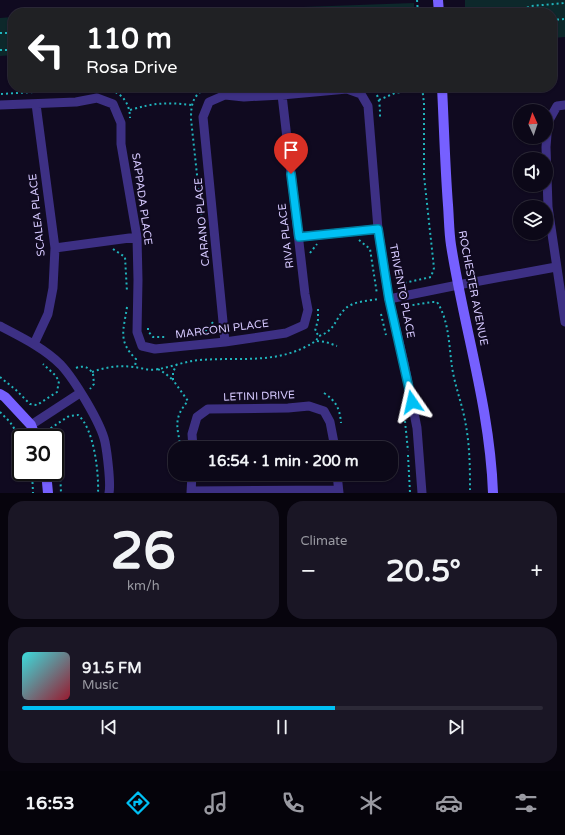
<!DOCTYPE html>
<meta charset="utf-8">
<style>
:root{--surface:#0c0818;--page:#1a1625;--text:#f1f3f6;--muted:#9a9aa2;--line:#2c2937;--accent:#00c0f4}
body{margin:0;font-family:"Varela Round",sans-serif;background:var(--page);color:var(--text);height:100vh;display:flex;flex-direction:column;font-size:15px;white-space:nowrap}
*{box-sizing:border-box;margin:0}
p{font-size:13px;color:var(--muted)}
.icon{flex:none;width:22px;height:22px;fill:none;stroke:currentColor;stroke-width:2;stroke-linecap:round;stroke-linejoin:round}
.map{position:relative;height:493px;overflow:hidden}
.panel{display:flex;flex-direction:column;gap:8px;padding:8px;background:#07040d;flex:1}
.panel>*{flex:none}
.hud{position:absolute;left:8px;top:8px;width:549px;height:84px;border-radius:16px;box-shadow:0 1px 3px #0004,0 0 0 1px var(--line);background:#202124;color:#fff;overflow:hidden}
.needle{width:26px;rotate:357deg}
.fabs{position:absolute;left:513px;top:104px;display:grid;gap:8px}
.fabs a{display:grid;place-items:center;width:40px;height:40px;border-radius:50%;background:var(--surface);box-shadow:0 1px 3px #0004,0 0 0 1px var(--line);font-size:20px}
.speed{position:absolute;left:12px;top:429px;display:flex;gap:8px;font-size:20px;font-weight:700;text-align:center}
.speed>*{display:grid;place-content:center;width:52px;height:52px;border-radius:50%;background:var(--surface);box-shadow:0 1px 3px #0004,0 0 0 1px var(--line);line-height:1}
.speed .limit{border:2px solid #111;border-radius:6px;background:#fff;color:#111}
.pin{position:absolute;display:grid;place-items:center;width:34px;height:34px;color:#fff;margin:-41px -17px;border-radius:50% 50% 50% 0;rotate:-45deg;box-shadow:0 0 4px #0007}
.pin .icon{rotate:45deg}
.me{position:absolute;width:44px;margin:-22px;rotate:349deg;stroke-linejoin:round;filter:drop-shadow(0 0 3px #0008)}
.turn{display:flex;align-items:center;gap:14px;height:84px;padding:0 12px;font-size:18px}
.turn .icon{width:52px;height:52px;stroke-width:2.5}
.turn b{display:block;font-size:28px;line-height:34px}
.big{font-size:30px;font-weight:700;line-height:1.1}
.panel .card{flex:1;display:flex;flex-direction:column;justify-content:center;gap:6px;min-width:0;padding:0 14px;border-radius:16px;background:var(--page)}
.panel .dial{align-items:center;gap:0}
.dial b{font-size:52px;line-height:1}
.song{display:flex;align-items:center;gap:12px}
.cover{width:48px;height:48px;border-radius:6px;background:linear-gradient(135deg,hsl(180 70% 55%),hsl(350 70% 35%))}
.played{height:4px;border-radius:2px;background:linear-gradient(90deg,var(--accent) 60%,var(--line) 60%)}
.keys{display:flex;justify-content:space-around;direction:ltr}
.heat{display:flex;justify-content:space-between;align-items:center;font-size:22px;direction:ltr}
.panel .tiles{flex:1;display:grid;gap:8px;grid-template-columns:1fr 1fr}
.card:last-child{grid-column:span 2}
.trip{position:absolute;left:168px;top:441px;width:230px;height:40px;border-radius:16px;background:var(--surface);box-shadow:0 1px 3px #0004,0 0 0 1px var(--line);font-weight:700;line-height:40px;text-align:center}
.tab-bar{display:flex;height:64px;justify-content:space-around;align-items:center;background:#05030a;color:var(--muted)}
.tab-bar .icon{width:28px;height:28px}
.tab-bar .current{color:var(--accent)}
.tab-bar b{font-size:18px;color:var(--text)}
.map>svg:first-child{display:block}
</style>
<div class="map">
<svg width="565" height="493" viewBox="0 0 565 493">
<rect width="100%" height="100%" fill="#100a20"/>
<!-- green -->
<path fill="#0d282b" d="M 465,0 L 565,0 L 565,37 L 552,38 L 552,13 L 465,13 Z
M 414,3 L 414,13 L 137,13 Z
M 13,17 L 13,55 L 0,56 L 0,18 Z"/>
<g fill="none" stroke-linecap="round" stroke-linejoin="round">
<!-- path -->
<path stroke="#20b4bc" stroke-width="2" stroke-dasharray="2 3" stroke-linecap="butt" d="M 417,0 L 418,13
M 513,13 L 531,6 L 565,3
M 552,20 L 565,19
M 0,33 L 13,33
M 0,50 L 13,50
M 371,87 C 380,95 380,106 380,117
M 101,89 C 119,89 130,101 130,118
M 1,94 L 33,92 L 65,92
M 379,100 L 395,93 L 422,88
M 130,110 C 153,103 167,102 191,105
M 204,240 L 191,119 C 191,103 193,94 209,87
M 359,240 L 370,249 L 377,294
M 113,249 L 125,257 L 127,292
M 310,253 L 317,244
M 396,278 L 404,283 L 431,277 L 434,268 L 424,176 L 424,103 L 422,87
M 127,307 C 124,329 117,341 136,359 L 135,367
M 318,309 L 318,320 L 315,331 L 319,336
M 381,314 L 386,335
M 402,314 L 407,306 L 432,302 L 437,302 C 449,320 449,346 452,367 C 455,387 463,406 466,426 C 470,448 470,471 470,493
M 148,328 L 148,331 L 153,337 L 165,337
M 202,335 L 213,322
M 317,341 L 326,342 L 337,346
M 177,364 L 173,372 L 173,380 L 188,401 C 173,418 177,427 181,448
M 76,368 C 84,365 89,367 93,374 L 94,384 L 90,389
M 158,369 L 166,374 L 173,380
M 92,372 C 106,367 119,365 134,367 C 142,368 150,371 158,369 C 172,367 185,361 200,360 C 235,357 272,364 305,347 C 311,344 316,342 319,336 C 336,330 334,320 345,309 C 353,301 368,301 378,299
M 0,377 L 16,390 L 30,404 L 37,405 L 57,392 L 59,381 L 55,375 L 43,364
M 324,393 C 336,401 340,409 341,423
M 0,412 L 10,422 L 21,439
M 405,421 L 408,451
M 50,438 L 49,434 L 51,428 L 69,416 L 78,415 C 94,428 99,473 98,493
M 55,450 L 60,470 L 61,493
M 408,455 L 410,493
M 32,472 L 33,493"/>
<!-- street -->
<path stroke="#3d3084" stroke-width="9" d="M 0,105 L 76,102 L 97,98 L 113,104 L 121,123 L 121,144 L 137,237 L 138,280 L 137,332 L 142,346 L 155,349 L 225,342 L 286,333 L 304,325 L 308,310 L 305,294 L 282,95
M 565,105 L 557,106 L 548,122 L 546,147 L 548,207 L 565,322
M 299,237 L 378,229
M 55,248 L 137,237
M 389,299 L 458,285 L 556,267
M 0,326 C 21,337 44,348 61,365 C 74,379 101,423 105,442 C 107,452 111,483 109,493
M 225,342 L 203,117 L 209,102 L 225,95 L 244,97 L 282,95 L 347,89 L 361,94 L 368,106 L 378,229 L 389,299 L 404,363 L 417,428 L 422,493
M 34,344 L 48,314 L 53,288 L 55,248 L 36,104
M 31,425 L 80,393
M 193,448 L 192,434 L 197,417 L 208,409 L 288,408 L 309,406 L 324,411 L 330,422 L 335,448
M 337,474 L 339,493
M 191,491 L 338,490
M 191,493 L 192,474"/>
<!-- secondary -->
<path stroke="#7660ff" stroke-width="10" d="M 438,0 L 439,13
M 442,87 C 444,126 445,166 448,205 C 449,218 449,232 451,245 C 464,328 490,408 493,493
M 0,394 L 5,397 L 31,425 L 36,438
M 46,472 L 48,493"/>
</g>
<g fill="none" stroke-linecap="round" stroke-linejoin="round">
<defs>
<path id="route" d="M 291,174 L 299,237 L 378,229 L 389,299 L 412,402"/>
</defs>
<!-- route casing -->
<use href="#route" stroke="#007d9f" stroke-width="10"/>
<!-- route -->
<use href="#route" stroke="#00c0f4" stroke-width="7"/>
</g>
<g text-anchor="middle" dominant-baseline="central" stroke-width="4" stroke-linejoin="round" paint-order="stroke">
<!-- street labels -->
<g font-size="11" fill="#d6c9ff" stroke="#100a20">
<text transform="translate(142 199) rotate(82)">SAPPADA PLACE</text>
<text transform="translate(37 215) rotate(-96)">SCALEA PLACE</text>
<text transform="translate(202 222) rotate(-95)">CARANO PLACE</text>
<text transform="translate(286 236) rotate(-97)">RIVA PLACE</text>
<text transform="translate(473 288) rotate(79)">ROCHESTER AVENUE</text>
<text transform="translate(402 291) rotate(79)">TRIVENTO PLACE</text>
<text transform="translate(222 329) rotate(-7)">MARCONI PLACE</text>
<text transform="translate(259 396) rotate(-2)">LETINI DRIVE</text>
</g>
</g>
</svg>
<div class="fabs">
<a><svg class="needle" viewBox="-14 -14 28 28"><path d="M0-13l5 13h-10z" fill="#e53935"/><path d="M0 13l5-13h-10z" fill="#9a9aa2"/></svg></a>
<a><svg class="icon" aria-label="sound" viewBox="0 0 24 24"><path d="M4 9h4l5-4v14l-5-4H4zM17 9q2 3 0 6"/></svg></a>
<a><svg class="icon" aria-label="layers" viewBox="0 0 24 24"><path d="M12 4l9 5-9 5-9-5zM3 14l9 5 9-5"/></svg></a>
</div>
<div class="speed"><div class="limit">30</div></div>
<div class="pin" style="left:291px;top:174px;background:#d93025"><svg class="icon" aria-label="arrive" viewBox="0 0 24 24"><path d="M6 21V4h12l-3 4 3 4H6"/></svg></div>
<svg class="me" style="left:412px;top:402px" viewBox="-20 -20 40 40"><path d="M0-17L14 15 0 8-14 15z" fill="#00c0f4" stroke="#fff" stroke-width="4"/></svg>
<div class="trip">16:54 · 1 min · 200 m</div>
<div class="hud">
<div class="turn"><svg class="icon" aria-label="left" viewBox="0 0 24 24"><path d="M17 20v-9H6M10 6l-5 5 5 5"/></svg><div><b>110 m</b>Rosa Drive</div></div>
</div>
</div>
<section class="panel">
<div class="tiles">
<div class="card dial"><b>26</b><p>km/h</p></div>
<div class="card"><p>Climate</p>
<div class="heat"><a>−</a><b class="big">20.5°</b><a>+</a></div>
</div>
<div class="card">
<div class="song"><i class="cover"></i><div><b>91.5 FM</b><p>Music</p></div></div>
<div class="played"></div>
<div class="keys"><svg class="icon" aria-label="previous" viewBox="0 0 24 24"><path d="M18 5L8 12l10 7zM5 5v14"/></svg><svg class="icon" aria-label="pause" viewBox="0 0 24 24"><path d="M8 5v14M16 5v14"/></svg><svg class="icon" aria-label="next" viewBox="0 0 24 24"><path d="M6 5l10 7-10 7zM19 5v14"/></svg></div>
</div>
</div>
</section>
<nav class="tab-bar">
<b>16:53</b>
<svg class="icon current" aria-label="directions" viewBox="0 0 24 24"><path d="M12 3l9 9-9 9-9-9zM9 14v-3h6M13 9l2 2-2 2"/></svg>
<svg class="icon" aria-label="music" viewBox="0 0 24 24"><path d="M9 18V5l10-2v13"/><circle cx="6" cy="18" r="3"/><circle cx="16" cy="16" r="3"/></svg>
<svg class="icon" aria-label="phone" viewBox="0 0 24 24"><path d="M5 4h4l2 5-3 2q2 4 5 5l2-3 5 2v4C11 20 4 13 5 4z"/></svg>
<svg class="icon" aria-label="climate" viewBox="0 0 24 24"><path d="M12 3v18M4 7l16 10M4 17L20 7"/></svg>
<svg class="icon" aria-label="car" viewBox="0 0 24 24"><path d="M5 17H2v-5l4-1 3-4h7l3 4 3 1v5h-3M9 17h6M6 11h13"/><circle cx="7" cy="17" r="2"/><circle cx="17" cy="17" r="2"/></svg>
<svg class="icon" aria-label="filters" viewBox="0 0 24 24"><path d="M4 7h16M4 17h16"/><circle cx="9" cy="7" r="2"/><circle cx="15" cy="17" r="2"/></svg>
</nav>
